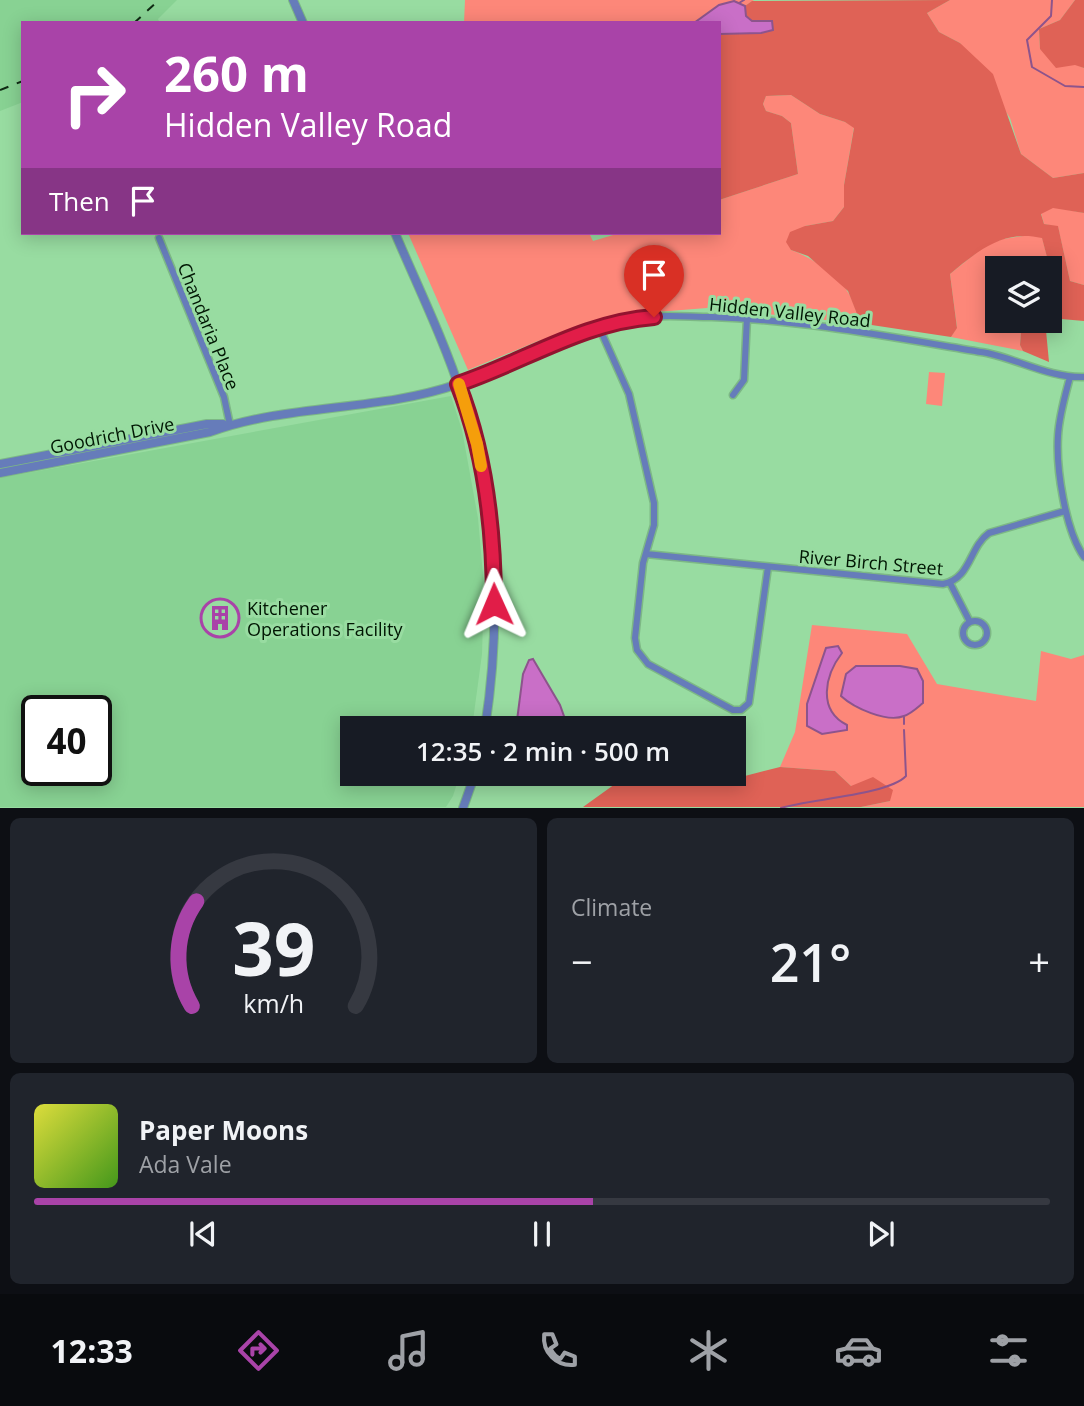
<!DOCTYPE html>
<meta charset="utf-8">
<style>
:root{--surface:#171b24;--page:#20242c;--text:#f1f3f6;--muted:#9ea1a6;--line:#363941;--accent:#a943a8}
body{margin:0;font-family:"Open Sans",sans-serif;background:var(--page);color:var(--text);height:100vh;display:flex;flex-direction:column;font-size:26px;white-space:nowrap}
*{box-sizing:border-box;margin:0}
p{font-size:23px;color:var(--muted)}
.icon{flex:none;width:38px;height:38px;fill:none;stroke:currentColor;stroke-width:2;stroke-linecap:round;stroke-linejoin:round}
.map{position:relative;height:808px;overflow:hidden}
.drawer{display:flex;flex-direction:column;gap:10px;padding:10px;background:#0d0f14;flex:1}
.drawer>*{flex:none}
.guide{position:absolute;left:21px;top:21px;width:700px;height:214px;border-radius:0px;box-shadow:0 4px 18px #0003;background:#a943a8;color:#fff;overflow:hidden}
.fabs{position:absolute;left:985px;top:256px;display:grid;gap:14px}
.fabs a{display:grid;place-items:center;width:77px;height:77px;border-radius:0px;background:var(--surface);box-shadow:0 4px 18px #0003;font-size:35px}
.speed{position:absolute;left:21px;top:695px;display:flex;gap:14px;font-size:35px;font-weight:700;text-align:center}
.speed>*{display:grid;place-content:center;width:91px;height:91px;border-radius:50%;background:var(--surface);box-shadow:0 4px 18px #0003;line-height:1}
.speed .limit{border:4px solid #111;border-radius:10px;background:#fff;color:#111}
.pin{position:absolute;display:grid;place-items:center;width:60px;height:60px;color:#fff;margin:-72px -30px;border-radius:50% 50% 50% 0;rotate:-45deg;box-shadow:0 0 7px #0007}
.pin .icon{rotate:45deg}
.me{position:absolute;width:77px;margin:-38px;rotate:359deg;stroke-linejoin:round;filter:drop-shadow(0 0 5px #0008)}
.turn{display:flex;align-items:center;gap:24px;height:147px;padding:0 28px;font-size:32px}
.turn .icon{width:91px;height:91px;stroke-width:2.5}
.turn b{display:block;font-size:49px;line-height:60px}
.then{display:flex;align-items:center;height:66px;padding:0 28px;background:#0003;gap:14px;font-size:26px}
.big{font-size:52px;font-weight:600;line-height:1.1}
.drawer .widget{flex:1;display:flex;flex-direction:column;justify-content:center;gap:10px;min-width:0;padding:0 24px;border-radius:10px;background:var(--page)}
.drawer .dial{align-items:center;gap:0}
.dial svg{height:182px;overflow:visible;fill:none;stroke:var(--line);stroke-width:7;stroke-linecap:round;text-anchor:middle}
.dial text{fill:var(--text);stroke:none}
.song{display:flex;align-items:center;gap:21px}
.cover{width:84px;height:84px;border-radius:10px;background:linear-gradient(135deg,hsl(60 70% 55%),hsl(100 70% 35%))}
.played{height:7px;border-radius:4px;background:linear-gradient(90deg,var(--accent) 55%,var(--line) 55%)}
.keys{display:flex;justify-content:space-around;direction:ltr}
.heat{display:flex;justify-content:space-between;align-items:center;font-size:38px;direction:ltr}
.drawer .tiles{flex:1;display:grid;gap:10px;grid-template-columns:1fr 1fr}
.widget:last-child{grid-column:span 2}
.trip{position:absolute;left:340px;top:716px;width:406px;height:70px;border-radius:0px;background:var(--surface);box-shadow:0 4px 18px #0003;font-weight:600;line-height:70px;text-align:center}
.tab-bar{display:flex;height:112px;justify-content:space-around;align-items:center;background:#090b0e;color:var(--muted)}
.tab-bar .icon{width:49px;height:49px}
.tab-bar .on{color:var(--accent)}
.tab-bar b{font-size:32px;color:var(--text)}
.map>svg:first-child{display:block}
</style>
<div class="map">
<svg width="1084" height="808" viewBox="0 0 1084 808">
<rect width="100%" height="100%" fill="#98dca1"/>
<!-- built -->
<path fill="#88d293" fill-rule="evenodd" d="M 0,0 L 177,0 L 158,19 L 160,23 L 23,23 L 23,102 L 0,111 Z
M 451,396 L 462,430 L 478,518 L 484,586 L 482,654 L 472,728 L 352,728 L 352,774 L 460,774 L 453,796 L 446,807 L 0,807 L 0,478 ZM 96,710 L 96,770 L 37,770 L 37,710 Z"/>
<!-- green -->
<path fill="#fd8779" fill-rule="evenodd" d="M 465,0 L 754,0 L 745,6 L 734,1 L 694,23 L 464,23 Z
M 950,0 L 1075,0 L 1060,20 L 1039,29 L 1040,49 L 1084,68 L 1084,173 L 1053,178 L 1021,154 L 1010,118 L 960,43 L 939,32 L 927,13 Z
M 791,95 L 820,114 L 845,122 L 854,127 L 844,185 L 844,207 L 833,221 L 805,226 L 791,250 C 809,256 840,276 849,294 C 855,304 856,316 865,324 L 707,308 L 631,314 L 538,341 L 468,370 L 408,233 L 589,233 L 593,241 L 620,233 L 719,233 L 719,200 L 798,174 L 791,123 L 782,116 L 766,111 L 763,104 L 766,96 Z
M 1053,207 L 1084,213 L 1084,285 L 1070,281 L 1058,227 L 1044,224 L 1041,213 Z
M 1030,235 L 1042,237 L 1050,268 L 998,268 L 998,320 L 1022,320 L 1020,345 L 1023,351 L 951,337 L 957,327 L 950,274 L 986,245 L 1003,239 Z
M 929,372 L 945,373 L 942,406 L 926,404 Z
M 812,625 L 907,634 L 937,684 L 1036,701 L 1041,651 L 1071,659 L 1084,655 L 1084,807 L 861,807 L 890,801 L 851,786 L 835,771 L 780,767 L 795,732 ZM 838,646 L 842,653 C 825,675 817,710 847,725 L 807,725 Z"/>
<!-- forest -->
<path fill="#df6256" d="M 950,0 L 927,13 L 939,32 L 960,43 L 993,74 L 1021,154 L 1053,178 L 1084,173 L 1084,213 L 1053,208 L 1041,214 L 1044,224 L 1058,226 L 1070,281 L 1084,285 L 1084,321 L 1050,318 L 1052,276 L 1042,238 C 1003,229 978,251 950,274 L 957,328 L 951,337 L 865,324 L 859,319 L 848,291 L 808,256 L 791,250 L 786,242 L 790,232 L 805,226 L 833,221 L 844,207 L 844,185 L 854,128 L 845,122 L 820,114 L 791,95 L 766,96 L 763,104 L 766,111 L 782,116 L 791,123 L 798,174 L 719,200 L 719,34 L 761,33 L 772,21 L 752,21 L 745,17 L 745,6 L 752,1 Z
M 1075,0 L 1084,0 L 1084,68 L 1075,65 L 1056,68 L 1040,49 L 1039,29 L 1060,20 Z
M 1022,320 L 1045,320 L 1049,362 L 1023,351 L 1020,345 Z
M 780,767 L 835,771 L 851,786 L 873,777 L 893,790 L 890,801 L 861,807 L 583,807 L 629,774 L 733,773 L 741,777 Z"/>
<!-- water -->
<path fill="#c96fc7" stroke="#8d548c" stroke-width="2" d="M 734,1 L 745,6 L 746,16 L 752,21 L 772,21 L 773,30 L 761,33 L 719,34 L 719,23 L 694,23 L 719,5 Z
M 838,646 L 842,653 C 825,675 817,710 847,725 L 847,730 L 822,734 L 807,726 L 807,704 L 826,648 Z
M 533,659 L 560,705 L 565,719 L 561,728 L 516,728 L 523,674 L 529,660 Z
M 856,666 L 900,666 L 917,669 L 923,681 L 923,703 C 918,707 911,714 904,716 C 887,723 854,708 841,696 L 846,674 Z"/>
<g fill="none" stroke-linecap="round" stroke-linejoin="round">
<!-- stream -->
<path stroke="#8d548c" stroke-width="2" d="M 1052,0 L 1051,16 L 1027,40 L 1032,67 L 1065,86 L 1084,87
M 739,3 L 744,0
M 904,717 L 904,724
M 781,808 C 810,799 888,795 906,776 L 904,730"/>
<defs>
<path id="minor" d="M 159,238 L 224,397 L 230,425
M 599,327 L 629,394 L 654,503 L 654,525 L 643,563 L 635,638 L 637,650 L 648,664 L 733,710 L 741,710 L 749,703 L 768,567
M 1070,377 C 1065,396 1059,416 1058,436 C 1056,468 1065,530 1084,557
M 458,384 C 519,363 573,329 638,318 C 662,314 688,317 712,317 C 805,320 896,338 987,353 C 1020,360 1050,378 1084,377
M 733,395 L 744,380 L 747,318
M 646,554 L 943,584 C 971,579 969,547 989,533 L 1065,511
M 950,583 L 970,622
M963 633a12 12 0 1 1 24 0a12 12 0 1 1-24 0Z"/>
<path id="tertiary" d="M 293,0 L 303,23
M 395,233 C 418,287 444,340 462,396 C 497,501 502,619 485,728
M 0,464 L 207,424 L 223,424
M 0,473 L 210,432 C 290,403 378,412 458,384
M 463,808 L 475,774"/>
</defs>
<!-- minor casing -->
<use href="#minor" stroke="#7db885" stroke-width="9"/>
<!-- tertiary casing -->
<use href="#tertiary" stroke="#7db885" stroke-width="10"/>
<!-- minor -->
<use href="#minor" stroke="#667cba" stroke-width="6"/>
<!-- tertiary -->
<use href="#tertiary" stroke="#667cba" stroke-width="8"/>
<!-- rail -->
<path stroke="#102b14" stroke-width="2" stroke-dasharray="9 9" stroke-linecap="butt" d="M 134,23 L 159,0
M 0,90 L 23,81"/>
</g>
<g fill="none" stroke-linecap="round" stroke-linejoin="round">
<defs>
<path id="route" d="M 494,604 C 494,531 485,452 458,384 C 524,362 583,322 654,317"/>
</defs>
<!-- route casing -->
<use href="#route" stroke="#92132f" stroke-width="18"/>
<!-- route -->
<use href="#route" stroke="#e11d48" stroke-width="12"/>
<!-- slow -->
<path stroke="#f59e0b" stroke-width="12" d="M 459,384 L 477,444 L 481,466"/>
</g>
<!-- icons -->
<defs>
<symbol id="building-ring" viewBox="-11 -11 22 22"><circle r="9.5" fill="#98dca1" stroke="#a943a8" stroke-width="1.5"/><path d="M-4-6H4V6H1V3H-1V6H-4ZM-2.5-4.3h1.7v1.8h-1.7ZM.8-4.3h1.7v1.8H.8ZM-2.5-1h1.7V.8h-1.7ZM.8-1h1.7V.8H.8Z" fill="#a943a8"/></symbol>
</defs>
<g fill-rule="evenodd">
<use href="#building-ring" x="198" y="596" width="44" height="44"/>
</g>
<g text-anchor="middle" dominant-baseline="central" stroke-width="6" stroke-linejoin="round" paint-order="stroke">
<!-- street labels -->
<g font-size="18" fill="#001603" stroke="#98dca1">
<text transform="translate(790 312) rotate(6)">Hidden Valley Road</text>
<text transform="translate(209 326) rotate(68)">Chandaria Place</text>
<text transform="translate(112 435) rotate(-11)">Goodrich Drive</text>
<text transform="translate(871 562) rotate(5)">River Birch Street</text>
</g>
<!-- poi labels -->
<g font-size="18" fill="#001603" stroke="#98dca1" text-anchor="start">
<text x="247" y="608">Kitchener<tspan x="247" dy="21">Operations Facility</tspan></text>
</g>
</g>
</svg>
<div class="fabs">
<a><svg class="icon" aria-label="layers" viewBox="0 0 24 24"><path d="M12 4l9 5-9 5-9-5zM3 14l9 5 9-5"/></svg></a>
</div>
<div class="speed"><div class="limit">40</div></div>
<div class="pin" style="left:654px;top:317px;background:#d93025"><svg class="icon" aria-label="arrive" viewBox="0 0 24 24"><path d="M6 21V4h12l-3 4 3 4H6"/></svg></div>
<svg class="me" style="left:494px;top:604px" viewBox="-20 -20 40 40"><path d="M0-17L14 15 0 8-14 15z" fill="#e11d48" stroke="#fff" stroke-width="4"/></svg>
<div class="trip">12:35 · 2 min · 500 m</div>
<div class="guide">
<div class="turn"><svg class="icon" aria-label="right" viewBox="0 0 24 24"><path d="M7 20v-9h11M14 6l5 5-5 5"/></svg><div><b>260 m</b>Hidden Valley Road</div></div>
<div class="then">Then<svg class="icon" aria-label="arrive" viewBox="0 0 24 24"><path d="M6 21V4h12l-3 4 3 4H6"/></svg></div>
</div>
</div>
<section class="drawer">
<div class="tiles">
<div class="widget dial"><svg viewBox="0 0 100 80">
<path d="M14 69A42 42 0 1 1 86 69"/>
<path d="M14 69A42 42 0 0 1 16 23" stroke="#a943a8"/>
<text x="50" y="56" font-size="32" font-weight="700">39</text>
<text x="50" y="72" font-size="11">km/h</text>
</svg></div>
<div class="widget"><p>Climate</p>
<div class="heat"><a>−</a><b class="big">21°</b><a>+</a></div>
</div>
<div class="widget">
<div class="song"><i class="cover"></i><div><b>Paper Moons</b><p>Ada Vale</p></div></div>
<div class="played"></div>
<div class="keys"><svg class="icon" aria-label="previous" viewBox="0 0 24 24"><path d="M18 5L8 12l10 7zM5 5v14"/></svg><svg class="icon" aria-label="pause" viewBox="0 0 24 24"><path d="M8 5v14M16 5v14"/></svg><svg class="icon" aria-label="next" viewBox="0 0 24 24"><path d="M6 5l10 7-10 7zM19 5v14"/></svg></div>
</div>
</div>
</section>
<nav class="tab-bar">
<b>12:33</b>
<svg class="icon on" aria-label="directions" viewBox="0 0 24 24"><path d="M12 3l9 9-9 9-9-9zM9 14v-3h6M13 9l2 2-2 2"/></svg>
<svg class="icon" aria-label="music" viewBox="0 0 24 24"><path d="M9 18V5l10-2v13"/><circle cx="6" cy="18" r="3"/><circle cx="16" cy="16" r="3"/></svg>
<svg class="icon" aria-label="phone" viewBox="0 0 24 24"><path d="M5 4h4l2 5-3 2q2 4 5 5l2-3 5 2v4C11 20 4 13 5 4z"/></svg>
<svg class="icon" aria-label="climate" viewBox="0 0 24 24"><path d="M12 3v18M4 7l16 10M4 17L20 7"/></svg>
<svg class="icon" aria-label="car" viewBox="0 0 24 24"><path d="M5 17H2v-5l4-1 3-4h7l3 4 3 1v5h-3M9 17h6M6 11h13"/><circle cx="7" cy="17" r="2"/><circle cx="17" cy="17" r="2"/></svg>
<svg class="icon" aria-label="filters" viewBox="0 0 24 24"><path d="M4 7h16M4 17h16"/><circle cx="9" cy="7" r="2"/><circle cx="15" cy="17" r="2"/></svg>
</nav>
